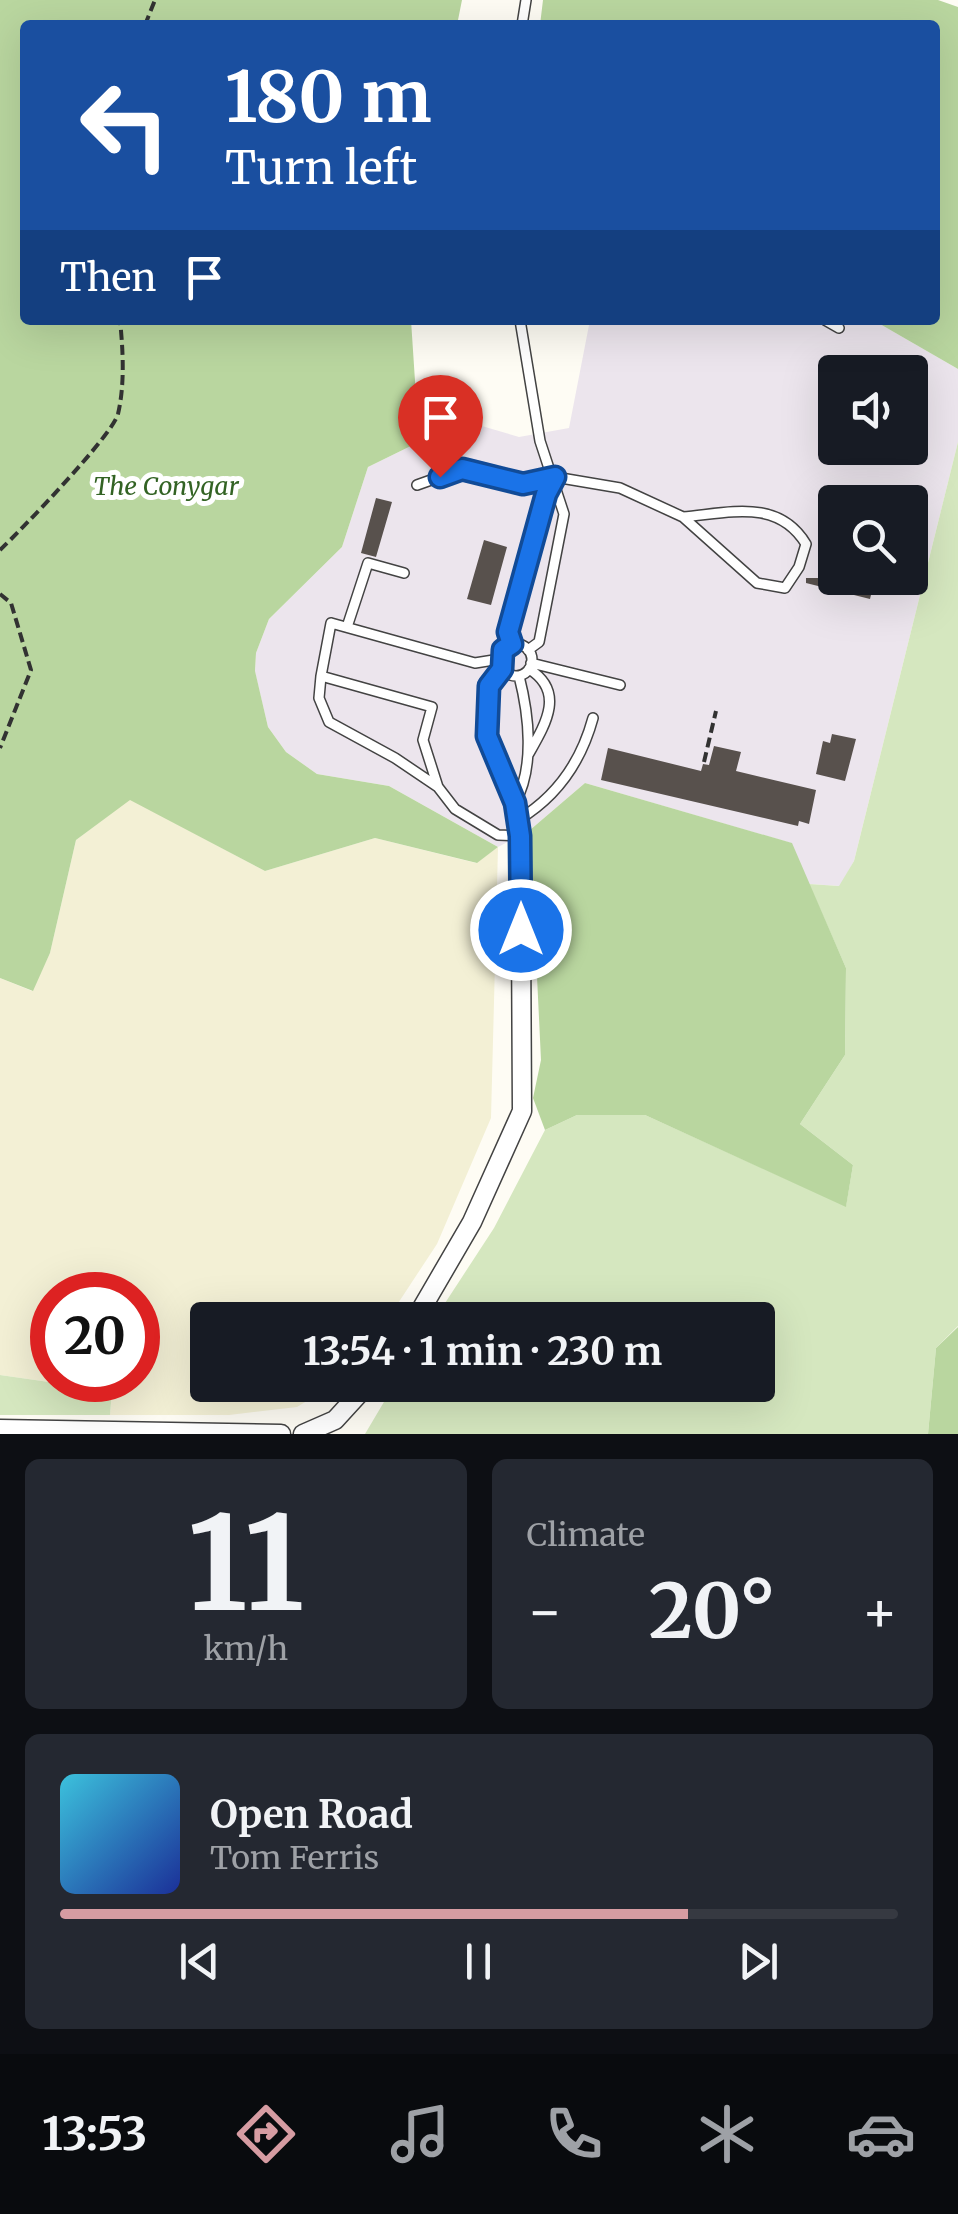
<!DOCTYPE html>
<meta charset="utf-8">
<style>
:root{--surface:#171b24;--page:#242831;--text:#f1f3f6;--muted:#9ea1a6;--line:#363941;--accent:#d69ca2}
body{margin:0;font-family:Merriweather,serif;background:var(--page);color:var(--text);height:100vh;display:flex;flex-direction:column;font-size:38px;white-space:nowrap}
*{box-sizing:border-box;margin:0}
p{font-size:32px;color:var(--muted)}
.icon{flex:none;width:55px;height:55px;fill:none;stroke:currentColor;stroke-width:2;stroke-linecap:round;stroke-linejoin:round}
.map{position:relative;height:1434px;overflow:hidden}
.sheet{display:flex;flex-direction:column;gap:25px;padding:25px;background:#0d0f14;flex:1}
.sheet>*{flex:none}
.banner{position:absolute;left:20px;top:20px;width:920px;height:305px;border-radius:10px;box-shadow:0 10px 40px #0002;background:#1a4fa0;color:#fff;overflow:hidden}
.controls{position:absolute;left:818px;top:355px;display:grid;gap:20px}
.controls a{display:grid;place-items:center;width:110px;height:110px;border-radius:10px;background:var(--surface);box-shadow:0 10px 40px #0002;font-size:50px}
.speed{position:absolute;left:30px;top:1272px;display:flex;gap:20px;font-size:50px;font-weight:700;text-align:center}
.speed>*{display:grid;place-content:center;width:130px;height:130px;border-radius:50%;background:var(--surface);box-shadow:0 10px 40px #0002;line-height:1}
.speed .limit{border:15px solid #d22;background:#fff;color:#111}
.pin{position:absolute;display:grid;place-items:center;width:85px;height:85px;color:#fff;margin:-102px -42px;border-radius:50% 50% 50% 0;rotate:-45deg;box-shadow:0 0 10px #0007}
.pin .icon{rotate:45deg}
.me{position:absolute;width:110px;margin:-55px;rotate:0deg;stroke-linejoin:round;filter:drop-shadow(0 0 8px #0008)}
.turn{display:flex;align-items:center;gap:35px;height:210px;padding:0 40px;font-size:45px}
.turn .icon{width:130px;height:130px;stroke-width:2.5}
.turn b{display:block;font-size:70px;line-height:85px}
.then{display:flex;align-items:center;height:95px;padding:0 40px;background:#0003;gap:20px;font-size:38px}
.big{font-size:75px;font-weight:700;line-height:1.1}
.sheet .card{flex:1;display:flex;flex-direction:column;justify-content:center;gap:15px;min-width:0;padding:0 35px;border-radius:15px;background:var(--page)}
.sheet .dial{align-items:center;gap:0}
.dial b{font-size:130px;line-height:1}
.song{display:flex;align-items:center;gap:30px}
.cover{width:120px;height:120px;border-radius:15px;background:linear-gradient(135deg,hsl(190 70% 55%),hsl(230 70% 35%))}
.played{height:10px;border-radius:5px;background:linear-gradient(90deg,var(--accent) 75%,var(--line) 75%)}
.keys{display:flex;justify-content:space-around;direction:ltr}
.heat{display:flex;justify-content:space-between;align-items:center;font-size:55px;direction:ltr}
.sheet .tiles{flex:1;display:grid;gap:25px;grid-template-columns:1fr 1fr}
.card:last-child{grid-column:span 2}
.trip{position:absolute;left:190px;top:1302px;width:585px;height:100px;border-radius:10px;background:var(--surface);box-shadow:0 10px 40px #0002;font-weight:700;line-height:100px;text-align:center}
.dock{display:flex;height:160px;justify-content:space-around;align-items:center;background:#090b0e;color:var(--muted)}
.dock .icon{width:70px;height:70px}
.dock .selected{color:var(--accent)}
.dock b{font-size:45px;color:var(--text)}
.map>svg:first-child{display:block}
</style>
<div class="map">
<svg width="958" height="1434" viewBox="0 0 958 1434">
<rect width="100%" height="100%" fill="#fefcf4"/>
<!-- industrial -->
<path fill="#ece5ed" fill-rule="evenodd" d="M 590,320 L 873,320 L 958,369 L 958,442 L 854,861 L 840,886 L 809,884 L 791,843 L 585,783 L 530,830 L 498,847 L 389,786 L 317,774 L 286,752 L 268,727 L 255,672 L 256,653 L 269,619 L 342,547 L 368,467 L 419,442 L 417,407 L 519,437 L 569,428 ZM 835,372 L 910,372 L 910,448 L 835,448 ZM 835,502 L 910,502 L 910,578 L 835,578 Z"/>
<!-- farmland -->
<path fill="#f3f0d5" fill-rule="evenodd" d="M 130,799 L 265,871 L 375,838 L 476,863 L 498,847 L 491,1118 L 437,1244 L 387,1320 L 208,1320 L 208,1385 L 333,1385 L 297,1407 L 229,1415 L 110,1415 L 112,1391 L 0,1375 L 0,978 L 32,991 L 50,953 L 76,840 ZM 52,1295 L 138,1295 L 138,1380 L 52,1380 Z"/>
<!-- green -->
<path fill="#d5e7bf" d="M 958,442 L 958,1326 L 936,1348 L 928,1434 L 365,1434 L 394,1385 L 758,1385 L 758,1320 L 434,1320 L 494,1228 L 545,1130 L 577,1115 L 645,1115 L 846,1206 L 853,1165 L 800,1124 L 845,1055 L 846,968 L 809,884 L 839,886 L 854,861 Z
M 0,1375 L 112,1391 L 110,1415 L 0,1415 Z"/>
<!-- forest -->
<path fill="#b9d69f" d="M 0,0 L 462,0 L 457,25 L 25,25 L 25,320 L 411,320 L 419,442 L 368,467 L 342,547 L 269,619 L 256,653 L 255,671 L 268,727 L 286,752 L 317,774 L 389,786 L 498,847 L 477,863 L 375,838 L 265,871 L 130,800 L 76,840 L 50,953 L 33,991 L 0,978 Z
M 543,0 L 938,0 L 958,7 L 958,369 L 873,320 L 935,320 L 935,25 L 540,25 Z
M 585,783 L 792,843 L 846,968 L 845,1055 L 800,1124 L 853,1165 L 846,1207 L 645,1115 L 577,1115 L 545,1130 L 533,1098 L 541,1060 L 530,830 Z
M 958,1327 L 958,1434 L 928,1434 L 936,1348 Z"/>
<!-- building -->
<path fill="#58514d" d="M 376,498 L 392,502 L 376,557 L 361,553 Z
M 484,540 L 507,547 L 491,605 L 467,599 Z
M 806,578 L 875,578 L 870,599 L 806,583 Z
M 832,734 L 856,739 L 845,781 L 816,774 L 823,741 L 830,743 Z
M 714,746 L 741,752 L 736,771 L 816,790 L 809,824 L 799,821 L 798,826 L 601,780 L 608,748 L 701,771 L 703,764 L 709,765 Z"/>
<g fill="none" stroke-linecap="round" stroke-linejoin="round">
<defs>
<path id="service" d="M 522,25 L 526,0
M 520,320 L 540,441 L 564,514 L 539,642 L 528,650
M 825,320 L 839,328
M 417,485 L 462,469 L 523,484 L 555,477 L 620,488 L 683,517 L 757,583 L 785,588 L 799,567 L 806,544 C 778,498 729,513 683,517
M 347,627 L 368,563 L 404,573
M500 660a16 16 0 1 1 32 0a16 16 0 1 1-32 0Z
M 512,645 L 508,631 L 546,495 L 555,477
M 531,663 L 620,685
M 503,669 C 461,714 502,763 516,806 C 528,844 521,890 521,930
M 321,676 L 319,698 L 329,722 L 395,758 L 438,787 L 455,809 L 498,835 L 520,836
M 528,755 C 545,725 566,692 529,669
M 438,787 L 423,740 L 432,707 L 321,676 L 331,623 L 475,663 L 500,659
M 515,803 C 535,767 529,715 519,676
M 518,820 C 558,796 581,762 593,718"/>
<path id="minor" d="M 415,1320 L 472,1222 L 522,1111 L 521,930
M 0,1429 L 281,1434
M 303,1434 L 335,1420 L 367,1385"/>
</defs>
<!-- service casing -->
<use href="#service" stroke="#434343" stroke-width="12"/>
<!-- minor casing -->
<use href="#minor" stroke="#434343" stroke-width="21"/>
<!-- path -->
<path stroke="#323232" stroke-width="4" stroke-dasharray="10 5" stroke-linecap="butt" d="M 145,25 L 155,0
M 0,550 C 21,530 112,436 118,414 C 125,384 123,350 120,320
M 0,594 L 11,603 L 31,670 L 0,748
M 704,762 L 716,711"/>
<!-- service -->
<use href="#service" stroke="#fff" stroke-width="9"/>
<!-- minor -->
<use href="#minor" stroke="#fff" stroke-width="18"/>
</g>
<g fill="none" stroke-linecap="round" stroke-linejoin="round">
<defs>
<path id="route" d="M 440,477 L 462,469 L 523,484 L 555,477 L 546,494 L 508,632 L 512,644 L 503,650 L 502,669 L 489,686 L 487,736 L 515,803 L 520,836 L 521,930"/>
</defs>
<!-- route casing -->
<use href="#route" stroke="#114b97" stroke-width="25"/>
<!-- route -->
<use href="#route" stroke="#1a73e8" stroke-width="18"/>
</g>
<g text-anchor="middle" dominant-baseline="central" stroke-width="10" stroke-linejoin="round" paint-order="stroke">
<!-- park labels -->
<g font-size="25" font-style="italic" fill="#336324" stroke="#fff">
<text x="166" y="486">The Conygar</text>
</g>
</g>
</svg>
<div class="controls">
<a><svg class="icon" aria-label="sound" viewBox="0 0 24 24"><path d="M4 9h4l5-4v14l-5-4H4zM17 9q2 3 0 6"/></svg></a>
<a><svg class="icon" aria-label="search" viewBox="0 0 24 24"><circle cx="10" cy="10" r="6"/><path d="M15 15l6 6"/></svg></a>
</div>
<div class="speed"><div class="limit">20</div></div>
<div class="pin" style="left:440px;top:477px;background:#d93025"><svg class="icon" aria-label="arrive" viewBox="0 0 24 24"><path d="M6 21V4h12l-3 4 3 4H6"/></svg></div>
<svg class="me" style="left:521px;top:930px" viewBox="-20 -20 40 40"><circle r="17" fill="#1a73e8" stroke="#fff" stroke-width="3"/><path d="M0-11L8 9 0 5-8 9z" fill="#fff"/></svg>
<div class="trip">13:54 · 1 min · 230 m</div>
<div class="banner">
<div class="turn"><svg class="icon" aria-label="left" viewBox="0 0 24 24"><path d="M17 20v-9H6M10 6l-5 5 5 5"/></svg><div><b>180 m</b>Turn left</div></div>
<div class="then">Then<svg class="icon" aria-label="arrive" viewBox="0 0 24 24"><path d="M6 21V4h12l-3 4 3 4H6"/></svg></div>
</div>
</div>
<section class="sheet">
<div class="tiles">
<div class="card dial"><b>11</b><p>km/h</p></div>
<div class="card"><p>Climate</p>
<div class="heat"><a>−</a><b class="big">20°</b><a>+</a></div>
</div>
<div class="card">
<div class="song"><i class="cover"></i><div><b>Open Road</b><p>Tom Ferris</p></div></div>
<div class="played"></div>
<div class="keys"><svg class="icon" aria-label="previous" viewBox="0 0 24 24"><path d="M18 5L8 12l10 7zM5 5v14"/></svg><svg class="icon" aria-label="pause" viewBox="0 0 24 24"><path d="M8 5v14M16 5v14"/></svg><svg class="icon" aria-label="next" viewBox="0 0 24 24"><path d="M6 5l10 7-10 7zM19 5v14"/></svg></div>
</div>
</div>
</section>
<nav class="dock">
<b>13:53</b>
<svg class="icon selected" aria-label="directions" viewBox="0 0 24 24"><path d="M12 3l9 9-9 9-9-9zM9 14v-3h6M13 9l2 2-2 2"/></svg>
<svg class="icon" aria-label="music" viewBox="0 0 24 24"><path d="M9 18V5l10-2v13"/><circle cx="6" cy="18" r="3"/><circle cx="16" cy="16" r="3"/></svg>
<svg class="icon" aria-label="phone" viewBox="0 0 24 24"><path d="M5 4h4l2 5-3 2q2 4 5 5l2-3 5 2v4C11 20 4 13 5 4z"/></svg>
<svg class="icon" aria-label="climate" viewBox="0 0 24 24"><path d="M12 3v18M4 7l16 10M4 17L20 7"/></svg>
<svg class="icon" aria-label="car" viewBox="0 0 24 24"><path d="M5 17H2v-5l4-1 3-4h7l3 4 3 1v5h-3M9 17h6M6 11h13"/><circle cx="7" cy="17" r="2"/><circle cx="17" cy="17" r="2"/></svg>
</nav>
